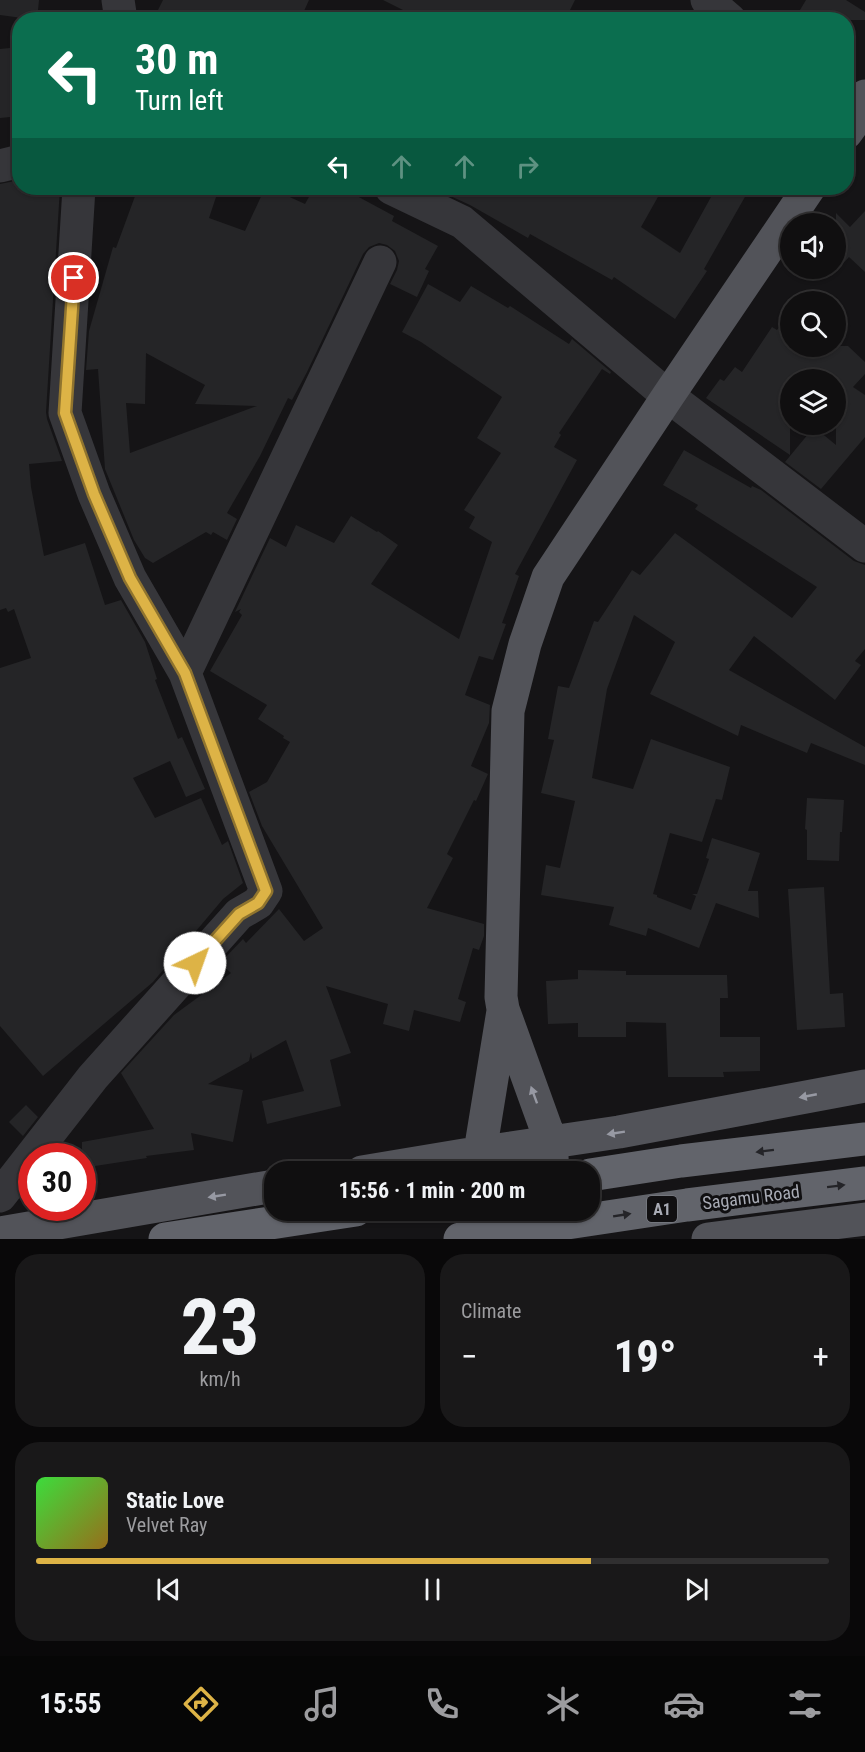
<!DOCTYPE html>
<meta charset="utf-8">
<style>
:root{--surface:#100f10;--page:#191819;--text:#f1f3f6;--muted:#9c9c9f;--line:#302f30;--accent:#ddb346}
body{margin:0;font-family:"Roboto Condensed",sans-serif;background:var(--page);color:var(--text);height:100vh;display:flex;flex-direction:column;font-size:22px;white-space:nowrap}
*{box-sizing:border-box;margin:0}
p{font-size:20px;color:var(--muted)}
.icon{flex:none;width:33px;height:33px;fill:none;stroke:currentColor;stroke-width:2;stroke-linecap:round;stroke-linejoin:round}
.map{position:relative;height:1239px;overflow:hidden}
.drawer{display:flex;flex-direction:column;gap:15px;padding:15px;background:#090809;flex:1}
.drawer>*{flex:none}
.banner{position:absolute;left:12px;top:12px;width:842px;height:183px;border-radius:24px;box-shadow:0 2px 4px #0004,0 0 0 2px var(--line);background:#0b6e4f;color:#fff;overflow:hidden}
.buttons{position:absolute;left:780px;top:213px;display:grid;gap:12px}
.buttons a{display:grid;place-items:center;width:66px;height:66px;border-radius:50%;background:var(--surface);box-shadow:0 2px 4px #0004,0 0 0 2px var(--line);font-size:30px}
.speed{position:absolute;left:18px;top:1143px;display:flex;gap:12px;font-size:30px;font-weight:700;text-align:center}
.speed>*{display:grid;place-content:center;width:78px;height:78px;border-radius:50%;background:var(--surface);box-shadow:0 2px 4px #0004,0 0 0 2px var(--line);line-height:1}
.speed .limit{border:9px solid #d22;background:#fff;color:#111}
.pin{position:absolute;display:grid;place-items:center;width:51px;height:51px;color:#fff;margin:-26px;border:3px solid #fff;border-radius:50%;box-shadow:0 2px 6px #0007}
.me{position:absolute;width:66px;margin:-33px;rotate:42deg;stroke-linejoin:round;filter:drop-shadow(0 0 4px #0008)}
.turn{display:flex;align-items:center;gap:21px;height:126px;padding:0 24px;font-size:27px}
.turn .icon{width:78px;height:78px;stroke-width:2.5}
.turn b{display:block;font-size:42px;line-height:51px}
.lanes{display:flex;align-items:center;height:57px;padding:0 24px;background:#0003;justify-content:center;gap:30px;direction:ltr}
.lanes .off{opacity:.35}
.big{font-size:45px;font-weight:700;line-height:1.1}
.drawer .card{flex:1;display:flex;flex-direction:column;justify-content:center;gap:9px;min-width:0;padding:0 21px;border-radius:24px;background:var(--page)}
.drawer .dial{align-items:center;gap:0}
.dial b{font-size:78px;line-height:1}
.song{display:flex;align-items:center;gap:18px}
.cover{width:72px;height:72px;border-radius:9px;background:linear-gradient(135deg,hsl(120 70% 55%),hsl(40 70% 35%))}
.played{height:6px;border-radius:3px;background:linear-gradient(90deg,var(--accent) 70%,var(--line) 70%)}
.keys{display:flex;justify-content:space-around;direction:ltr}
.heat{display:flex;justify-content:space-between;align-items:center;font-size:33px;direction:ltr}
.drawer .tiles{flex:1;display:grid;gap:15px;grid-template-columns:1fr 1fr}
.card:last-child{grid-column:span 2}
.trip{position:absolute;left:264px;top:1161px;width:336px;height:60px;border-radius:24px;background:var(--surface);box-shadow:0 2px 4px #0004,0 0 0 2px var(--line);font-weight:700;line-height:60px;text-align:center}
.tab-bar{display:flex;height:96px;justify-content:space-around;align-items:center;background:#060606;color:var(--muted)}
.tab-bar .icon{width:42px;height:42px}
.tab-bar .selected{color:var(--accent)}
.tab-bar b{font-size:27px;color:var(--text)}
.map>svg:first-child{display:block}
</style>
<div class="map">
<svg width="865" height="1239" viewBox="0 0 865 1239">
<rect width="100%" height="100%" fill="#151416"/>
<!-- building -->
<path fill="#252527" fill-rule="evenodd" d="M 0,0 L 39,0 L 37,20 L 0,15 Z
M 163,0 L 309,0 L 300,20 L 153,20 Z
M 383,0 L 575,0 L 565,20 L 423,20 Z
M 806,0 L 846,0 L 865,12 L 865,20 L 794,20 Z
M 20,47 L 20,116 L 0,118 L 0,49 Z
M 20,180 L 20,188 L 60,188 L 46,412 L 47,419 L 62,461 L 29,464 L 31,487 L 44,556 L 85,543 L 105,605 L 121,600 L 145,642 L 157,679 L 155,680 L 178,739 L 182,737 L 205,789 L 186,797 L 170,761 L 133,778 L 155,818 L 201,798 L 222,845 L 228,841 L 243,883 L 223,899 L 153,982 L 43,1076 L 0,1026 L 0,668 L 31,658 L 14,609 L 8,612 L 6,608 L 0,610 L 0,184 Z
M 138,188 L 219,188 L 209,218 L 245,231 L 265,188 L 270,188 L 305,204 L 314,188 L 342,188 L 394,216 L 392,221 L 438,246 L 425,269 L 429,271 L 417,297 L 390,284 L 397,270 L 399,261 L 395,251 L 387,245 L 379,243 L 369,247 L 363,254 L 307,372 L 292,400 L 288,398 L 260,456 L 227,513 L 237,519 L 227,540 L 213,532 L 211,535 L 206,532 L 153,563 L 145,558 L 134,540 L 105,469 L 98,369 L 86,370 L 89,331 L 113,247 L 116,248 ZM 146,353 L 205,385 L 195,404 L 257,406 L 130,453 L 126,403 L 145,404 Z
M 433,188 L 663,188 L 641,227 L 680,253 L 716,188 L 750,188 L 704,269 L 707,271 L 675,319 L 614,277 L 612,280 L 530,234 L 528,238 L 470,205 Z
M 865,211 L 865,272 L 849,257 L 836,271 L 836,213 L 850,227 Z
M 428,284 L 460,302 L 471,286 L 508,308 L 510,306 L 569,344 L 572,339 L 611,372 L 610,374 L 602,369 L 559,433 L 561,435 L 554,447 L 577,460 L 515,574 L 519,576 L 502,623 L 506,624 L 493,660 L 479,656 L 465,695 L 490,705 L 489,723 L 471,766 L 488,774 L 476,801 L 474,800 L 447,854 L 453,858 L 427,908 L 484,924 L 484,936 L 479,950 L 473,948 L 458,999 L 466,1002 L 460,1022 L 414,1010 L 409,1031 L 383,1024 L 388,1004 L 326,986 L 351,1053 L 330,1060 L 341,1106 L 267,1124 L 262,1101 L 304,1091 L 286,1040 L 252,1059 L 251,1052 L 249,1061 L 208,1084 L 243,1090 L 233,1142 L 191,1133 L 194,1150 L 146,1156 L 147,1158 L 82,1168 L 82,1142 L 154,1129 L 121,1073 L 174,1015 L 231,973 L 220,963 L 243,939 L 246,943 L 279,909 L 304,941 L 323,928 L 262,826 L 249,792 L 267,782 L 290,742 L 283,738 L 284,736 L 258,719 L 267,705 L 210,671 L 242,615 L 239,612 L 241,609 L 235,612 L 270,538 L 286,547 L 296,525 L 334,543 L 351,516 L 377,532 L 378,531 L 398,545 L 371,584 L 459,639 L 492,542 L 469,528 L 475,517 L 464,510 L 501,453 L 477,438 L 502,397 L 421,342 L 402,332 Z
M 790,314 L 790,346 L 848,346 L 865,362 L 865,374 L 853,387 L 865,395 L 865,437 L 821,489 L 785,462 L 814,427 L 836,445 L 836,380 L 790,380 L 790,455 L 706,398 L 720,379 L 724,381 L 735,367 L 742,372 L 772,327 L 777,330 Z
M 684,450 L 751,488 L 752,486 L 761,490 L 854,561 L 865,565 L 865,649 L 855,661 L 861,665 L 835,700 L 754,636 L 729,670 L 865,747 L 865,765 L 811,743 L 807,753 L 741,725 L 738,736 L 650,694 L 675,642 L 634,615 L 607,689 L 592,778 L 633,789 L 651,739 L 730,767 L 722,800 L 716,799 L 702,842 L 670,833 L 653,894 L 657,895 L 657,897 L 691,910 L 696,896 L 692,894 L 697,894 L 709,859 L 706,858 L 712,838 L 760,853 L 748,891 L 758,891 L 759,918 L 716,903 L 699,948 L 648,928 L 646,936 L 609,925 L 614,907 L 541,895 L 546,865 L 560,868 L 575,801 L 541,793 L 554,740 L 548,739 L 558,686 L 569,688 L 594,621 L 598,622 L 632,570 L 640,575 L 675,533 L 792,618 L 817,587 L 695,509 L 698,505 L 663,485 Z
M 807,798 L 844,800 L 842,832 L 840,832 L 839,861 L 807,860 L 807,830 L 805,829 Z
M 824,887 L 830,994 L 843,993 L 845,1027 L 797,1030 L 788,889 Z
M 578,970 L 626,971 L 626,975 L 727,975 L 728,998 L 720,998 L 720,1037 L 760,1037 L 760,1071 L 723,1072 L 724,1077 L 668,1077 L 666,1023 L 626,1022 L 626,1037 L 578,1037 L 578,1023 L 548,1024 L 546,981 L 578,979 Z
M 26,1105 L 38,1117 L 23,1136 L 9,1122 Z"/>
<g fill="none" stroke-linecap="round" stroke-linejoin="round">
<!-- minor -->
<path stroke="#36363a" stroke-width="33" d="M 118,0 L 121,20
M 707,0 L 730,20
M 0,166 L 20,161
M 391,188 L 462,222 L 668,396 L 865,546
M 185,673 L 380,262
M 0,1196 L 93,1077 L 239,914 L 258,903 L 266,891 L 185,673 L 130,578 L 94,494 L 65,413 L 79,188"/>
<!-- major -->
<path stroke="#525359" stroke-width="33" d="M 846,133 L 854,122 L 865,96
M 362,1172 L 464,1155 L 619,1132 L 865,1086
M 482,1172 L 480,1152 L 503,1011
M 553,1172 L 551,1142 L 503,1009 L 501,997 L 508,711 L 525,644 L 548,577 L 668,396 L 809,188
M 488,1210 L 492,1239
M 0,1233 L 274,1186
M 708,1239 L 865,1219"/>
<!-- highway -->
<path stroke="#62646b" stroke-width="33" d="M 590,1175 L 681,1161 L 865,1139
M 165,1239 L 356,1210"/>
<!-- highway-bridge -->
<path stroke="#62646b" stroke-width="33" d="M 460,1239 L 687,1205 L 865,1183"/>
</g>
<!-- one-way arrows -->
<defs><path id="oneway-solid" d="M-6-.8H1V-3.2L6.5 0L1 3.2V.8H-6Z" transform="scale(1.5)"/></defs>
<g fill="#9799a3">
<use href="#oneway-solid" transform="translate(534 1095) rotate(-110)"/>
<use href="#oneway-solid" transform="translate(808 1096) rotate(169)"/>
<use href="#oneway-solid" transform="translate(616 1133) rotate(171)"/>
<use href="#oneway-solid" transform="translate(217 1196) rotate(171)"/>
</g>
<g fill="#242428">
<use href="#oneway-solid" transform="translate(765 1151) rotate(173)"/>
<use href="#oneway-solid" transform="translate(836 1186) rotate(-7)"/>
<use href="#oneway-solid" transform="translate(622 1215) rotate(-9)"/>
</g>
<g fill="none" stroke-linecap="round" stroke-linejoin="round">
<defs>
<path id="route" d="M 74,278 L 65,413 L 94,494 L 130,578 L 185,673 L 266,891 L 258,903 L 239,914 L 195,963"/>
</defs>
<!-- route casing -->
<use href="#route" stroke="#90742e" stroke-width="15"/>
<!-- route -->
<use href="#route" stroke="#ddb346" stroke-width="10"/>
</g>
<g text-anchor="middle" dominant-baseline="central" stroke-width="6" stroke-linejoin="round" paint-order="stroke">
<!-- shield labels -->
<rect fill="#100f11" stroke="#7a7c84" stroke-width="1.5" x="647" y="1196" width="30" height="26" rx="4.5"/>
<g font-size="16" font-weight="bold" fill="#a8abb5">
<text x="662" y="1209">A1</text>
</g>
<!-- street labels -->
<g font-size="18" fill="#a8abb5" stroke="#100f11">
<text transform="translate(751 1197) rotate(-7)">Sagamu Road</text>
</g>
</g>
</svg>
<div class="buttons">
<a><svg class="icon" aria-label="sound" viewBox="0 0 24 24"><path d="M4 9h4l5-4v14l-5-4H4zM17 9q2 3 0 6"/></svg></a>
<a><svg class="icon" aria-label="search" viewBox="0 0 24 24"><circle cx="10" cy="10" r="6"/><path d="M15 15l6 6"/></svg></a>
<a><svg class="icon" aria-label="layers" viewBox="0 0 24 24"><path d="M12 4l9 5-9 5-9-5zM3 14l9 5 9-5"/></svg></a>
</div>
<div class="speed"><div class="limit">30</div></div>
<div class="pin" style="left:74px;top:278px;background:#d93025"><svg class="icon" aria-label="arrive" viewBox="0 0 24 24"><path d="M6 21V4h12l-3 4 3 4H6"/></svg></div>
<svg class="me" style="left:195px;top:963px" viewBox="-20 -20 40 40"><circle r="19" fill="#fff"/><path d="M0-13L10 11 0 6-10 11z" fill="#ddb346"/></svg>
<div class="trip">15:56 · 1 min · 200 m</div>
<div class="banner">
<div class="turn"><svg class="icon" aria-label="left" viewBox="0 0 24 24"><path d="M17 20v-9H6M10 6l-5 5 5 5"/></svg><div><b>30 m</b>Turn left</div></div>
<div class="lanes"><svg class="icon" aria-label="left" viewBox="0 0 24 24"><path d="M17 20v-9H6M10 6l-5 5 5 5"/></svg><svg class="icon off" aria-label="ahead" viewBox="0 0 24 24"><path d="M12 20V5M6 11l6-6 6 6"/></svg><svg class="icon off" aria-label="ahead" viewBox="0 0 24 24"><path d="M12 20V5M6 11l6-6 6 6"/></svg><svg class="icon off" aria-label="right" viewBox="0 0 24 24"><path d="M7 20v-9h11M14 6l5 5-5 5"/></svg></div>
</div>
</div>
<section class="drawer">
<div class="tiles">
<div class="card dial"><b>23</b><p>km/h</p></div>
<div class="card"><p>Climate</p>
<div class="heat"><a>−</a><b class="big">19°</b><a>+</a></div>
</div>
<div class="card">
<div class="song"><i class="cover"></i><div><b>Static Love</b><p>Velvet Ray</p></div></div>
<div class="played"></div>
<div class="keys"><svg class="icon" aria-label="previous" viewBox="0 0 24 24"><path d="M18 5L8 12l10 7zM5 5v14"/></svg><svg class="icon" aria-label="pause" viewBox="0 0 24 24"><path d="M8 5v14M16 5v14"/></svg><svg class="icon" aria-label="next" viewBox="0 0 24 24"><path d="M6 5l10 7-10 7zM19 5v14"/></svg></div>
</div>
</div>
</section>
<nav class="tab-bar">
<b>15:55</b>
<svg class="icon selected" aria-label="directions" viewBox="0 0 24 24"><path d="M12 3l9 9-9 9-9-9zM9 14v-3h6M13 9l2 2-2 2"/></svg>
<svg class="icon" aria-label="music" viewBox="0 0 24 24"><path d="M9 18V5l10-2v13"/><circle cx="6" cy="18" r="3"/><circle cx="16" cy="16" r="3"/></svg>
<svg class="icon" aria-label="phone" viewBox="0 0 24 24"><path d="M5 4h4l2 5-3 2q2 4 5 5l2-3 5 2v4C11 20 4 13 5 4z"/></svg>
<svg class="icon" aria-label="climate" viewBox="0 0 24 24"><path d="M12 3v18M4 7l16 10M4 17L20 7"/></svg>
<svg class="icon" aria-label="car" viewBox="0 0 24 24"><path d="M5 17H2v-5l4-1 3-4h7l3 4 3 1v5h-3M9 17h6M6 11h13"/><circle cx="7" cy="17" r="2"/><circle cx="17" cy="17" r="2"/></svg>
<svg class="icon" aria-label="filters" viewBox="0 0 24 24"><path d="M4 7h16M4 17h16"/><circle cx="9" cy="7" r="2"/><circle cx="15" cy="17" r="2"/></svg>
</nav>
